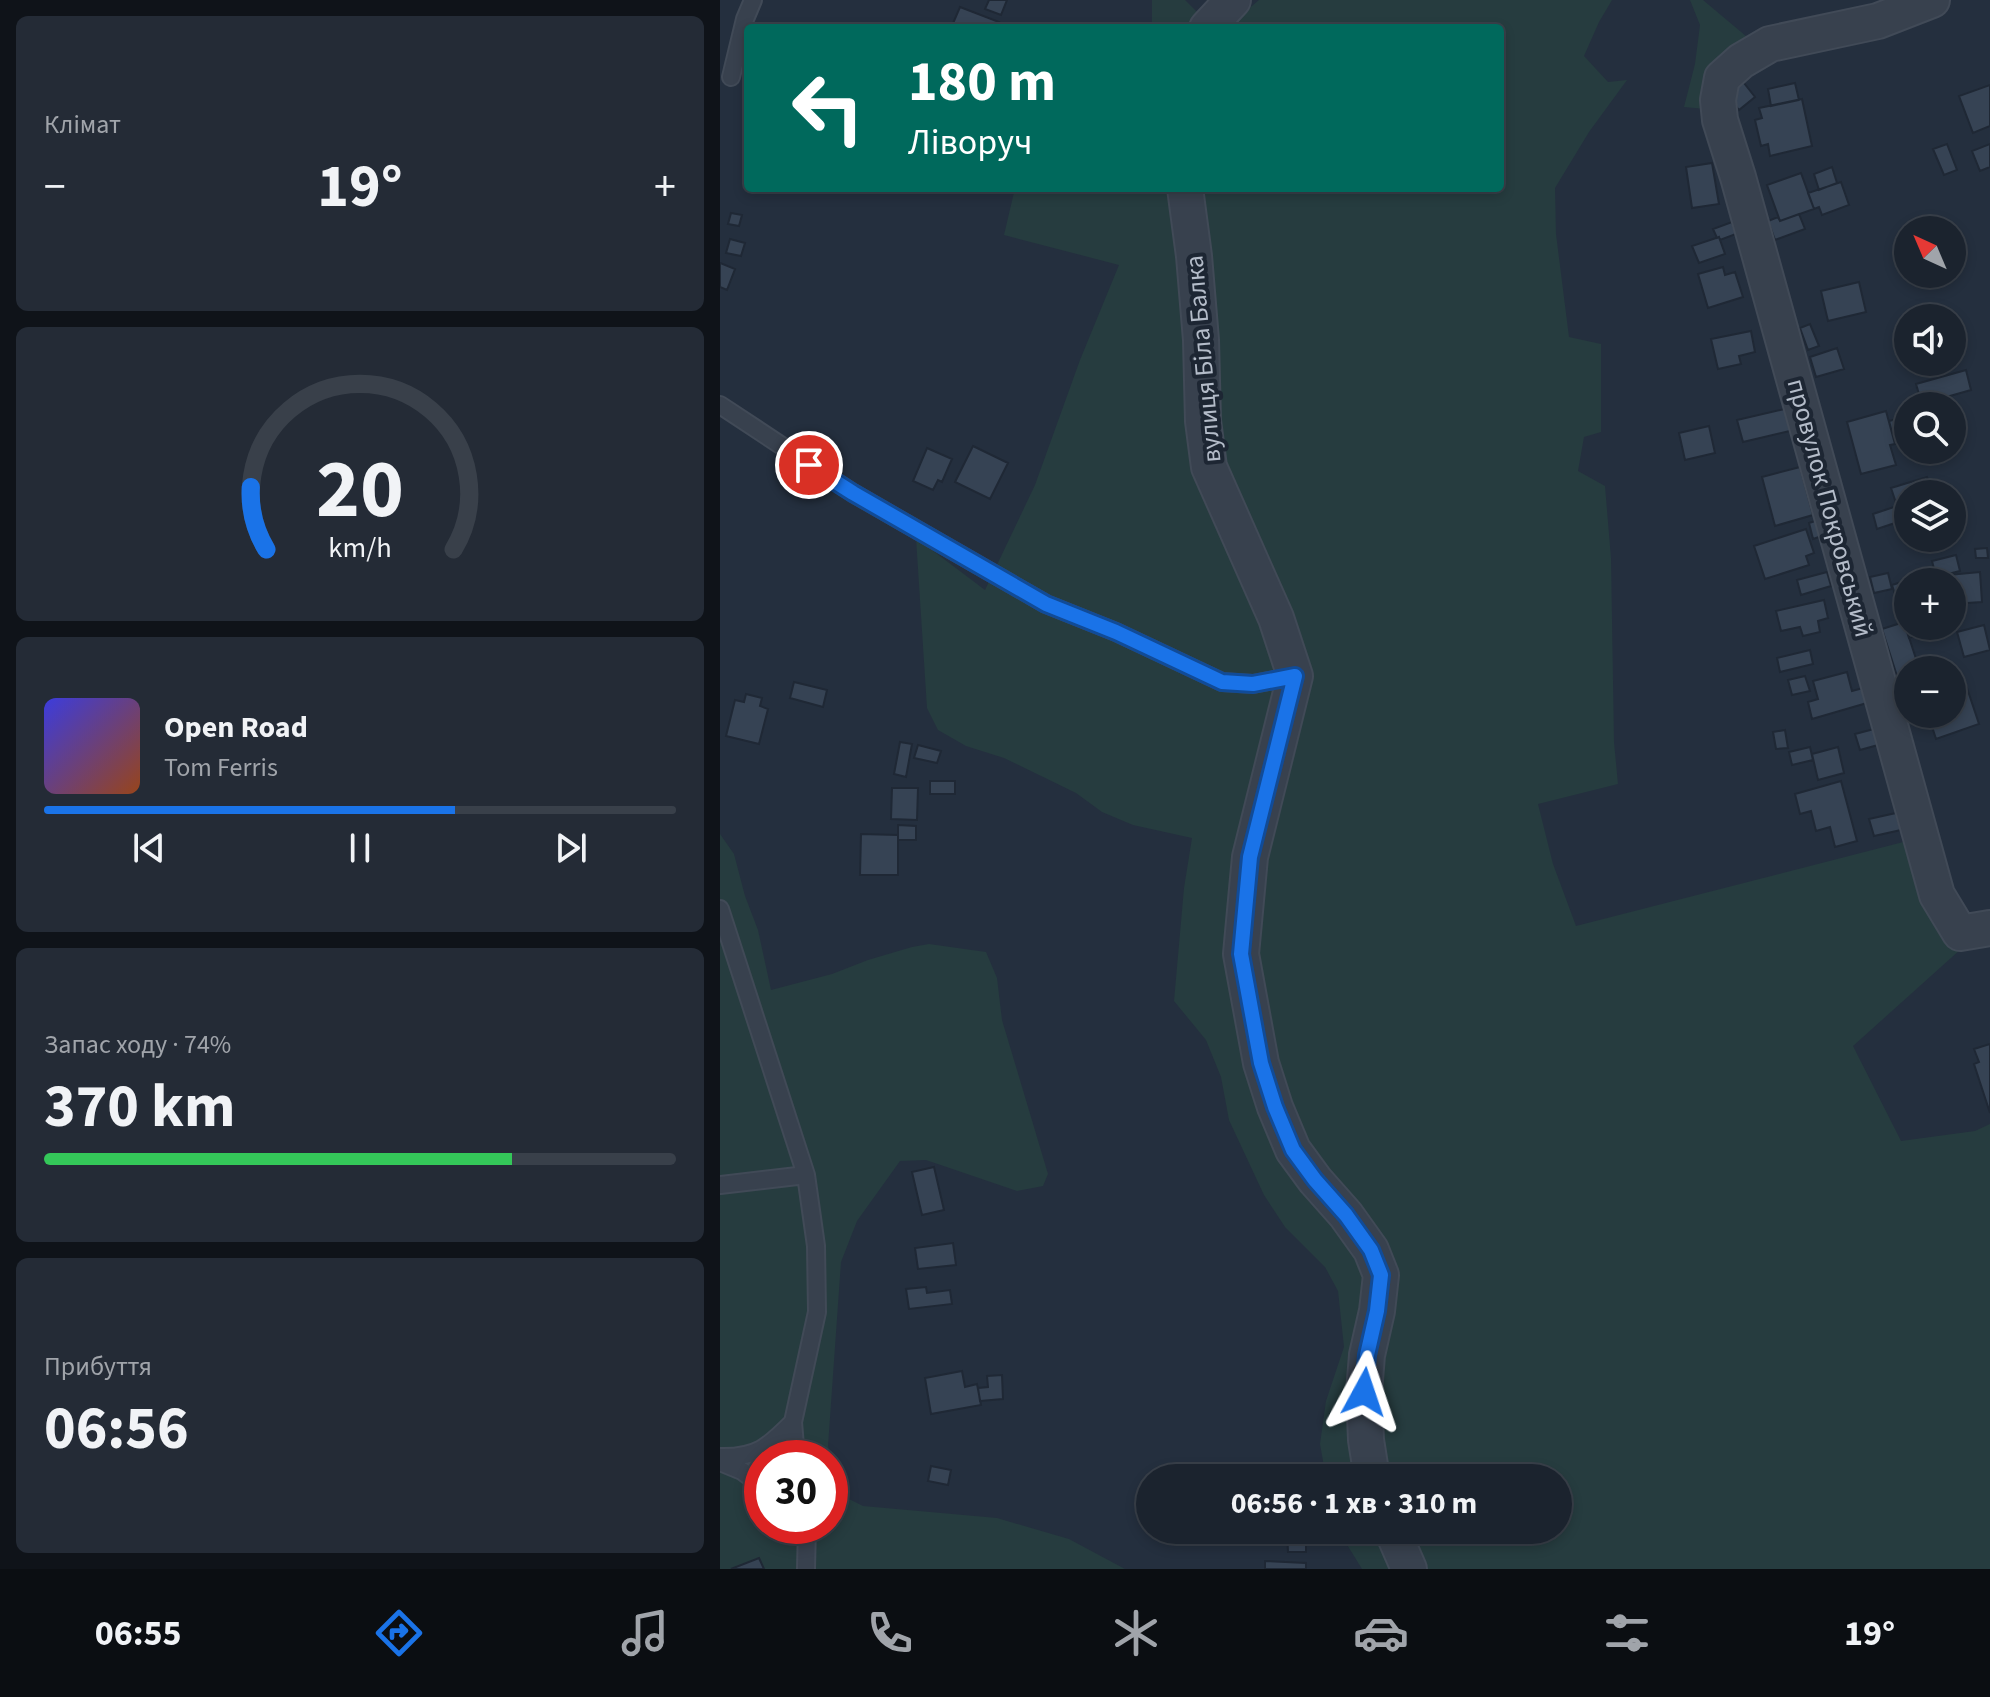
<!DOCTYPE html>
<html lang="uk">
<meta charset="utf-8">
<style>
:root{--surface:#1b232e;--page:#242b36;--text:#f1f3f6;--muted:#a0a4aa;--line:#39404a;--accent:#1a73e8}
body{margin:0;font-family:"Source Sans 3",sans-serif;background:var(--page);color:var(--text);height:100vh;display:flex;flex-direction:column;font-size:30px;white-space:nowrap}
*{box-sizing:border-box;margin:0}
p{font-size:26px;color:var(--muted)}
.icon{flex:none;width:44px;height:44px;fill:none;stroke:currentColor;stroke-width:2;stroke-linecap:round;stroke-linejoin:round}
.map{position:relative;flex:1;overflow:hidden}
.drawer{display:flex;flex-direction:column;gap:16px;padding:16px;background:#0f1319;width:720px}
.drawer>*{flex:none}
.banner{position:absolute;left:24px;top:24px;width:760px;height:168px;border-radius:8px;box-shadow:0 4px 12px #0003,0 0 0 2px var(--line);background:#00695c;color:#fff;overflow:hidden}
.needle{width:52px;rotate:316deg}
.fabs{position:absolute;left:1174px;top:216px;display:grid;gap:16px}
.fabs a{display:grid;place-items:center;width:72px;height:72px;border-radius:50%;background:var(--surface);box-shadow:0 4px 12px #0003,0 0 0 2px var(--line);font-size:40px}
.speed{position:absolute;left:24px;top:1440px;display:flex;gap:16px;font-size:40px;font-weight:700;text-align:center}
.speed>*{display:grid;place-content:center;width:104px;height:104px;border-radius:50%;background:var(--surface);box-shadow:0 4px 12px #0003,0 0 0 2px var(--line);line-height:1}
.speed .limit{border:12px solid #d22;background:#fff;color:#111}
.pin{position:absolute;display:grid;place-items:center;width:68px;height:68px;color:#fff;margin:-34px;border:4px solid #fff;border-radius:50%;box-shadow:0 2px 8px #0007}
.me{position:absolute;width:88px;margin:-44px;rotate:5deg;stroke-linejoin:round;filter:drop-shadow(0 0 6px #0008)}
.turn{display:flex;align-items:center;gap:28px;height:168px;padding:0 32px;font-size:36px}
.turn .icon{width:104px;height:104px;stroke-width:2.5}
.turn b{display:block;font-size:56px;line-height:68px}
.big{font-size:60px;font-weight:700;line-height:1.1}
.drawer .widget{flex:1;display:flex;flex-direction:column;justify-content:center;gap:12px;min-width:0;padding:0 28px;border-radius:12px;background:var(--page)}
.drawer .dial{align-items:center;gap:0}
.dial svg{height:208px;overflow:visible;fill:none;stroke:var(--line);stroke-width:7;stroke-linecap:round;text-anchor:middle}
.dial text{fill:var(--text);stroke:none}
.song{display:flex;align-items:center;gap:24px}
.cover{width:96px;height:96px;border-radius:12px;background:linear-gradient(135deg,hsl(240 70% 55%),hsl(20 70% 35%))}
.played{height:8px;border-radius:4px;background:linear-gradient(90deg,var(--accent) 65%,var(--line) 65%)}
.keys{display:flex;justify-content:space-around;direction:ltr}
.heat{display:flex;justify-content:space-between;align-items:center;font-size:44px;direction:ltr}
.charge{height:12px;border-radius:6px;background:linear-gradient(90deg,#34c759 74%,var(--line) 0)}
.trip{position:absolute;left:416px;top:1464px;width:436px;height:80px;border-radius:40px;background:var(--surface);box-shadow:0 4px 12px #0003,0 0 0 2px var(--line);font-weight:700;line-height:80px;text-align:center}
.menu{display:flex;height:128px;justify-content:space-around;align-items:center;background:#0b0e12;color:var(--muted)}
.menu .icon{width:56px;height:56px}
.menu .on{color:var(--accent)}
.menu b{font-size:36px;color:var(--text)}
main{display:flex;flex:1;min-height:0}
.map>svg:first-child{display:block}
</style>
<main>
<section class="drawer">
<div class="widget"><p>Клімат</p>
<div class="heat"><a>−</a><b class="big">19°</b><a>+</a></div>
</div>
<div class="widget dial"><svg viewBox="0 0 100 80">
<path d="M14 69A42 42 0 1 1 86 69"/>
<path d="M14 69A42 42 0 0 1 8 45" stroke="#1a73e8"/>
<text x="50" y="56" font-size="32" font-weight="700">20</text>
<text x="50" y="72" font-size="11">km/h</text>
</svg></div>
<div class="widget">
<div class="song"><i class="cover"></i><div><b>Open Road</b><p>Tom Ferris</p></div></div>
<div class="played"></div>
<div class="keys"><svg class="icon" aria-label="previous" viewBox="0 0 24 24"><path d="M18 5L8 12l10 7zM5 5v14"/></svg><svg class="icon" aria-label="pause" viewBox="0 0 24 24"><path d="M8 5v14M16 5v14"/></svg><svg class="icon" aria-label="next" viewBox="0 0 24 24"><path d="M6 5l10 7-10 7zM19 5v14"/></svg></div>
</div>
<div class="widget"><p>Запас ходу · 74%</p><b class="big">370 km</b><div class="charge"></div></div>
<div class="widget"><p>Прибуття</p><b class="big">06:56</b></div>
</section>
<div class="map">
<svg width="1270" height="1569" viewBox="0 0 1270 1569">
<rect width="100%" height="100%" fill="#242f3e"/>
<!-- green -->
<path fill="#263c3f" fill-rule="evenodd" d="M 432,0 L 465,0 L 493,28 L 432,28 Z
M 539,0 L 892,0 L 879,22 L 864,56 L 888,82 L 907,80 L 869,132 L 835,188 L 836,234 L 849,337 L 881,344 L 881,432 L 864,437 L 858,471 L 885,486 L 891,558 L 894,742 L 898,784 L 818,804 L 833,864 L 856,926 L 1195,839 L 1241,949 L 1133,1046 L 1181,1141 L 1255,1131 L 1270,1124 L 1270,1569 L 642,1569 L 618,1530 L 838,1530 L 838,1478 L 606,1478 L 600,1444 L 606,1401 L 624,1347 L 618,1291 L 605,1267 L 565,1227 L 544,1195 L 509,1120 L 501,1077 L 486,1040 L 454,1001 L 464,888 L 472,838 L 413,825 L 382,812 L 356,793 L 284,758 L 246,746 L 218,730 L 207,708 L 196,538 L 265,590 L 315,485 L 360,360 L 399,265 L 284,235 L 295,188 L 780,188 L 780,28 L 506,28 Z
M 970,0 L 983,0 L 1033,42 L 986,109 L 964,107 L 975,64 L 980,25 Z
M 0,834 L 14,854 L 25,896 L 38,930 L 51,990 L 112,974 L 148,960 L 192,947 L 209,944 L 266,952 L 277,978 L 282,1020 L 328,1174 L 323,1186 L 297,1191 L 206,1160 L 180,1161 L 137,1221 L 121,1262 L 108,1446 L 122,1487 L 129,1499 L 143,1506 L 277,1518 L 349,1539 L 405,1569 L 0,1569 ZM 42,1458 L 110,1458 L 110,1526 L 42,1526 Z"/>
<!-- building -->
<path fill="#364354" stroke="#1f2835" stroke-width="2" d="M 269,0 L 287,0 L 281,15 L 265,9 Z
M 240,7 L 279,22 L 276,28 L 231,28 Z
M 1020,78 L 1035,97 L 1019,110 L 1011,100 Z
M 1075,83 L 1079,100 L 1051,106 L 1048,89 Z
M 1270,85 L 1270,126 L 1253,133 L 1239,96 Z
M 1082,99 L 1092,146 L 1050,156 L 1048,144 L 1041,146 L 1035,120 L 1042,118 L 1039,108 Z
M 1227,144 L 1237,170 L 1224,175 L 1213,149 Z
M 1270,144 L 1270,167 L 1260,171 L 1252,151 Z
M 992,163 L 999,204 L 972,208 L 966,167 Z
M 1112,167 L 1117,183 L 1099,190 L 1094,174 Z
M 1081,173 L 1094,209 L 1060,221 L 1047,185 Z
M 1121,182 L 1129,205 L 1102,215 L 1099,207 L 1094,209 L 1088,193 Z
M 11,213 L 22,215 L 19,226 L 8,224 Z
M 1079,214 L 1085,229 L 1055,240 L 1048,221 L 1058,217 L 1060,221 Z
M 1012,222 L 1016,234 L 1000,240 L 999,237 L 997,238 L 993,229 Z
M 999,237 L 1005,254 L 979,263 L 972,246 Z
M 10,239 L 25,243 L 21,256 L 6,253 Z
M 0,263 L 15,269 L 7,290 L 0,287 Z
M 1003,267 L 1005,275 L 1015,272 L 1023,297 L 988,308 L 978,274 Z
M 1139,282 L 1146,312 L 1108,321 L 1101,291 Z
M 1090,324 L 1099,346 L 1088,350 L 1080,328 Z
M 1031,331 L 1035,352 L 1019,356 L 1021,364 L 998,369 L 991,339 Z
M 1117,348 L 1124,369 L 1096,377 L 1090,357 Z
M 1246,370 L 1251,390 L 1202,404 L 1196,384 Z
M 1069,408 L 1074,430 L 1023,442 L 1017,420 Z
M 1166,411 L 1175,444 L 1170,445 L 1176,465 L 1141,474 L 1127,422 Z
M 1188,416 L 1188,440 L 1175,444 L 1169,421 Z
M 989,426 L 995,453 L 965,460 L 959,433 Z
M 1232,444 L 1234,452 L 1214,457 L 1213,450 L 1232,450 Z
M 253,446 L 288,463 L 270,499 L 235,482 Z
M 207,448 L 232,459 L 222,482 L 218,480 L 213,490 L 193,481 Z
M 1080,467 L 1093,515 L 1055,526 L 1042,477 Z
M 1207,477 L 1213,494 L 1188,494 L 1188,510 L 1179,513 L 1181,521 L 1157,529 L 1153,514 L 1177,506 L 1171,488 Z
M 1101,519 L 1105,535 L 1093,539 L 1089,523 Z
M 1086,529 L 1094,553 L 1086,556 L 1089,565 L 1045,579 L 1034,546 Z
M 1267,548 L 1268,558 L 1256,558 L 1255,549 Z
M 1236,555 L 1240,571 L 1216,577 L 1212,561 Z
M 1107,572 L 1111,586 L 1081,595 L 1077,580 Z
M 1260,572 L 1262,602 L 1232,604 L 1232,582 L 1228,582 L 1228,575 Z
M 1168,573 L 1172,589 L 1154,593 L 1150,577 Z
M 1207,574 L 1210,582 L 1188,582 L 1188,626 L 1224,627 L 1189,638 L 1172,585 Z
M 1104,600 L 1108,618 L 1098,621 L 1100,632 L 1083,636 L 1080,627 L 1061,631 L 1056,611 Z
M 1184,622 L 1199,668 L 1188,670 L 1188,672 L 1177,676 L 1162,629 Z
M 1264,625 L 1270,650 L 1244,657 L 1237,632 Z
M 1090,650 L 1093,664 L 1060,672 L 1057,658 Z
M 1127,672 L 1132,691 L 1143,688 L 1147,703 L 1092,719 L 1088,702 L 1098,699 L 1093,681 Z
M 1085,676 L 1090,691 L 1072,695 L 1068,680 Z
M 74,682 L 107,690 L 103,707 L 70,698 Z
M 1245,682 L 1259,724 L 1216,739 L 1208,714 L 1232,714 L 1232,686 Z
M 26,694 L 42,698 L 40,706 L 48,709 L 39,744 L 6,736 L 15,700 L 24,702 Z
M 1154,729 L 1158,745 L 1140,750 L 1135,734 Z
M 1065,730 L 1068,748 L 1056,749 L 1053,732 Z
M 180,742 L 192,744 L 186,777 L 174,774 Z
M 198,745 L 221,751 L 217,763 L 194,758 Z
M 1090,747 L 1093,760 L 1072,765 L 1069,752 Z
M 1118,747 L 1124,773 L 1098,780 L 1092,754 Z
M 210,781 L 235,781 L 235,794 L 210,794 Z
M 1121,781 L 1137,841 L 1115,847 L 1110,827 L 1096,831 L 1091,811 L 1080,814 L 1075,794 Z
M 172,788 L 198,788 L 197,820 L 171,819 Z
M 1176,813 L 1181,830 L 1154,836 L 1149,819 Z
M 178,825 L 196,826 L 196,840 L 178,840 Z
M 141,834 L 178,835 L 178,875 L 140,875 Z
M 1270,1044 L 1270,1113 L 1254,1064 L 1259,1062 L 1254,1049 Z
M 214,1167 L 224,1210 L 202,1215 L 192,1172 Z
M 233,1243 L 236,1265 L 198,1269 L 195,1248 Z
M 206,1287 L 207,1293 L 230,1290 L 232,1304 L 189,1309 L 186,1289 Z
M 242,1371 L 245,1387 L 257,1384 L 261,1405 L 211,1414 L 205,1378 Z
M 282,1375 L 283,1399 L 260,1401 L 258,1388 L 268,1387 L 267,1376 Z
M 211,1466 L 231,1470 L 228,1485 L 208,1481 Z
M 567,1530 L 597,1530 L 597,1540 L 586,1541 L 586,1552 L 568,1552 Z
M 39,1558 L 44,1569 L 11,1569 Z
M 545,1561 L 586,1563 L 586,1569 L 545,1569 Z"/>
<g fill="none" stroke-linecap="round" stroke-linejoin="round">
<defs>
<path id="lane" d="M 11,77 L 25,19 L 33,0
M 0,405 L 133,493 L 326,604 L 396,632 L 502,682 L 533,684 L 575,676
M 0,909 L 86,1175 L 96,1246 L 97,1312 L 73,1422 L 76,1458
M 0,1185 L 86,1175
M 0,1457 C 37,1458 48,1447 73,1422
M 0,1462 L 22,1471 L 42,1486
M 86,1569 L 87,1526"/>
<path id="street" d="M 1212,0 L 1158,21 L 1050,44 L 1021,61 L 1002,78 L 998,100 L 1000,120 L 1018,177 L 1217,895 L 1240,933 L 1270,928
M 487,28 L 513,0
M 465,188 L 474,256 L 481,340 L 483,421 L 489,467 L 556,618 L 575,676 L 530,857 L 521,954 L 541,1063 L 555,1107 L 573,1150 L 595,1180 L 626,1215 L 651,1250 L 661,1275 L 657,1311 L 647,1355 L 644,1392 L 646,1440 L 652,1478
M 672,1530 L 689,1569"/>
</defs>
<!-- lane casing -->
<use href="#lane" stroke="#414a57" stroke-width="20"/>
<!-- street casing -->
<use href="#street" stroke="#414a57" stroke-width="38"/>
<!-- lane -->
<use href="#lane" stroke="#38414e" stroke-width="16"/>
<!-- street -->
<use href="#street" stroke="#38414e" stroke-width="34"/>
</g>
<g fill="none" stroke-linecap="round" stroke-linejoin="round">
<defs>
<path id="route" d="M 89,465 L 133,493 L 326,604 L 396,632 L 502,682 L 533,684 L 575,676 L 530,857 L 521,954 L 541,1063 L 555,1107 L 573,1150 L 595,1180 L 626,1215 L 651,1250 L 661,1275 L 657,1311 L 647,1355 L 644,1392"/>
</defs>
<!-- route casing -->
<use href="#route" stroke="#114b97" stroke-width="20"/>
<!-- route -->
<use href="#route" stroke="#1a73e8" stroke-width="14"/>
</g>
<g text-anchor="middle" dominant-baseline="central" stroke-width="8" stroke-linejoin="round" paint-order="stroke">
<!-- street labels -->
<g font-size="26" fill="#b4bcc9" stroke="#1d2633">
<text transform="translate(483 359) rotate(-95)">вулиця Біла Балка</text>
<text transform="translate(1110 508) rotate(75)">провулок Покровський</text>
</g>
</g>
</svg>
<div class="fabs">
<a><svg class="needle" viewBox="-14 -14 28 28"><path d="M0-13l5 13h-10z" fill="#e53935"/><path d="M0 13l5-13h-10z" fill="#a0a4aa"/></svg></a>
<a><svg class="icon" aria-label="sound" viewBox="0 0 24 24"><path d="M4 9h4l5-4v14l-5-4H4zM17 9q2 3 0 6"/></svg></a>
<a><svg class="icon" aria-label="search" viewBox="0 0 24 24"><circle cx="10" cy="10" r="6"/><path d="M15 15l6 6"/></svg></a>
<a><svg class="icon" aria-label="layers" viewBox="0 0 24 24"><path d="M12 4l9 5-9 5-9-5zM3 14l9 5 9-5"/></svg></a>
<a>+</a>
<a>−</a>
</div>
<div class="speed"><div class="limit">30</div></div>
<div class="pin" style="left:89px;top:465px;background:#d93025"><svg class="icon" aria-label="arrive" viewBox="0 0 24 24"><path d="M6 21V4h12l-3 4 3 4H6"/></svg></div>
<svg class="me" style="left:644px;top:1392px" viewBox="-20 -20 40 40"><path d="M0-17L14 15 0 8-14 15z" fill="#1a73e8" stroke="#fff" stroke-width="4"/></svg>
<div class="trip">06:56 · 1 хв · 310 m</div>
<div class="banner">
<div class="turn"><svg class="icon" aria-label="left" viewBox="0 0 24 24"><path d="M17 20v-9H6M10 6l-5 5 5 5"/></svg><div><b>180 m</b>Ліворуч</div></div>
</div>
</div>
</main>
<nav class="menu">
<b>06:55</b>
<svg class="icon on" aria-label="directions" viewBox="0 0 24 24"><path d="M12 3l9 9-9 9-9-9zM9 14v-3h6M13 9l2 2-2 2"/></svg>
<svg class="icon" aria-label="music" viewBox="0 0 24 24"><path d="M9 18V5l10-2v13"/><circle cx="6" cy="18" r="3"/><circle cx="16" cy="16" r="3"/></svg>
<svg class="icon" aria-label="phone" viewBox="0 0 24 24"><path d="M5 4h4l2 5-3 2q2 4 5 5l2-3 5 2v4C11 20 4 13 5 4z"/></svg>
<svg class="icon" aria-label="climate" viewBox="0 0 24 24"><path d="M12 3v18M4 7l16 10M4 17L20 7"/></svg>
<svg class="icon" aria-label="car" viewBox="0 0 24 24"><path d="M5 17H2v-5l4-1 3-4h7l3 4 3 1v5h-3M9 17h6M6 11h13"/><circle cx="7" cy="17" r="2"/><circle cx="17" cy="17" r="2"/></svg>
<svg class="icon" aria-label="filters" viewBox="0 0 24 24"><path d="M4 7h16M4 17h16"/><circle cx="9" cy="7" r="2"/><circle cx="15" cy="17" r="2"/></svg>
<b>19°</b>
</nav>
